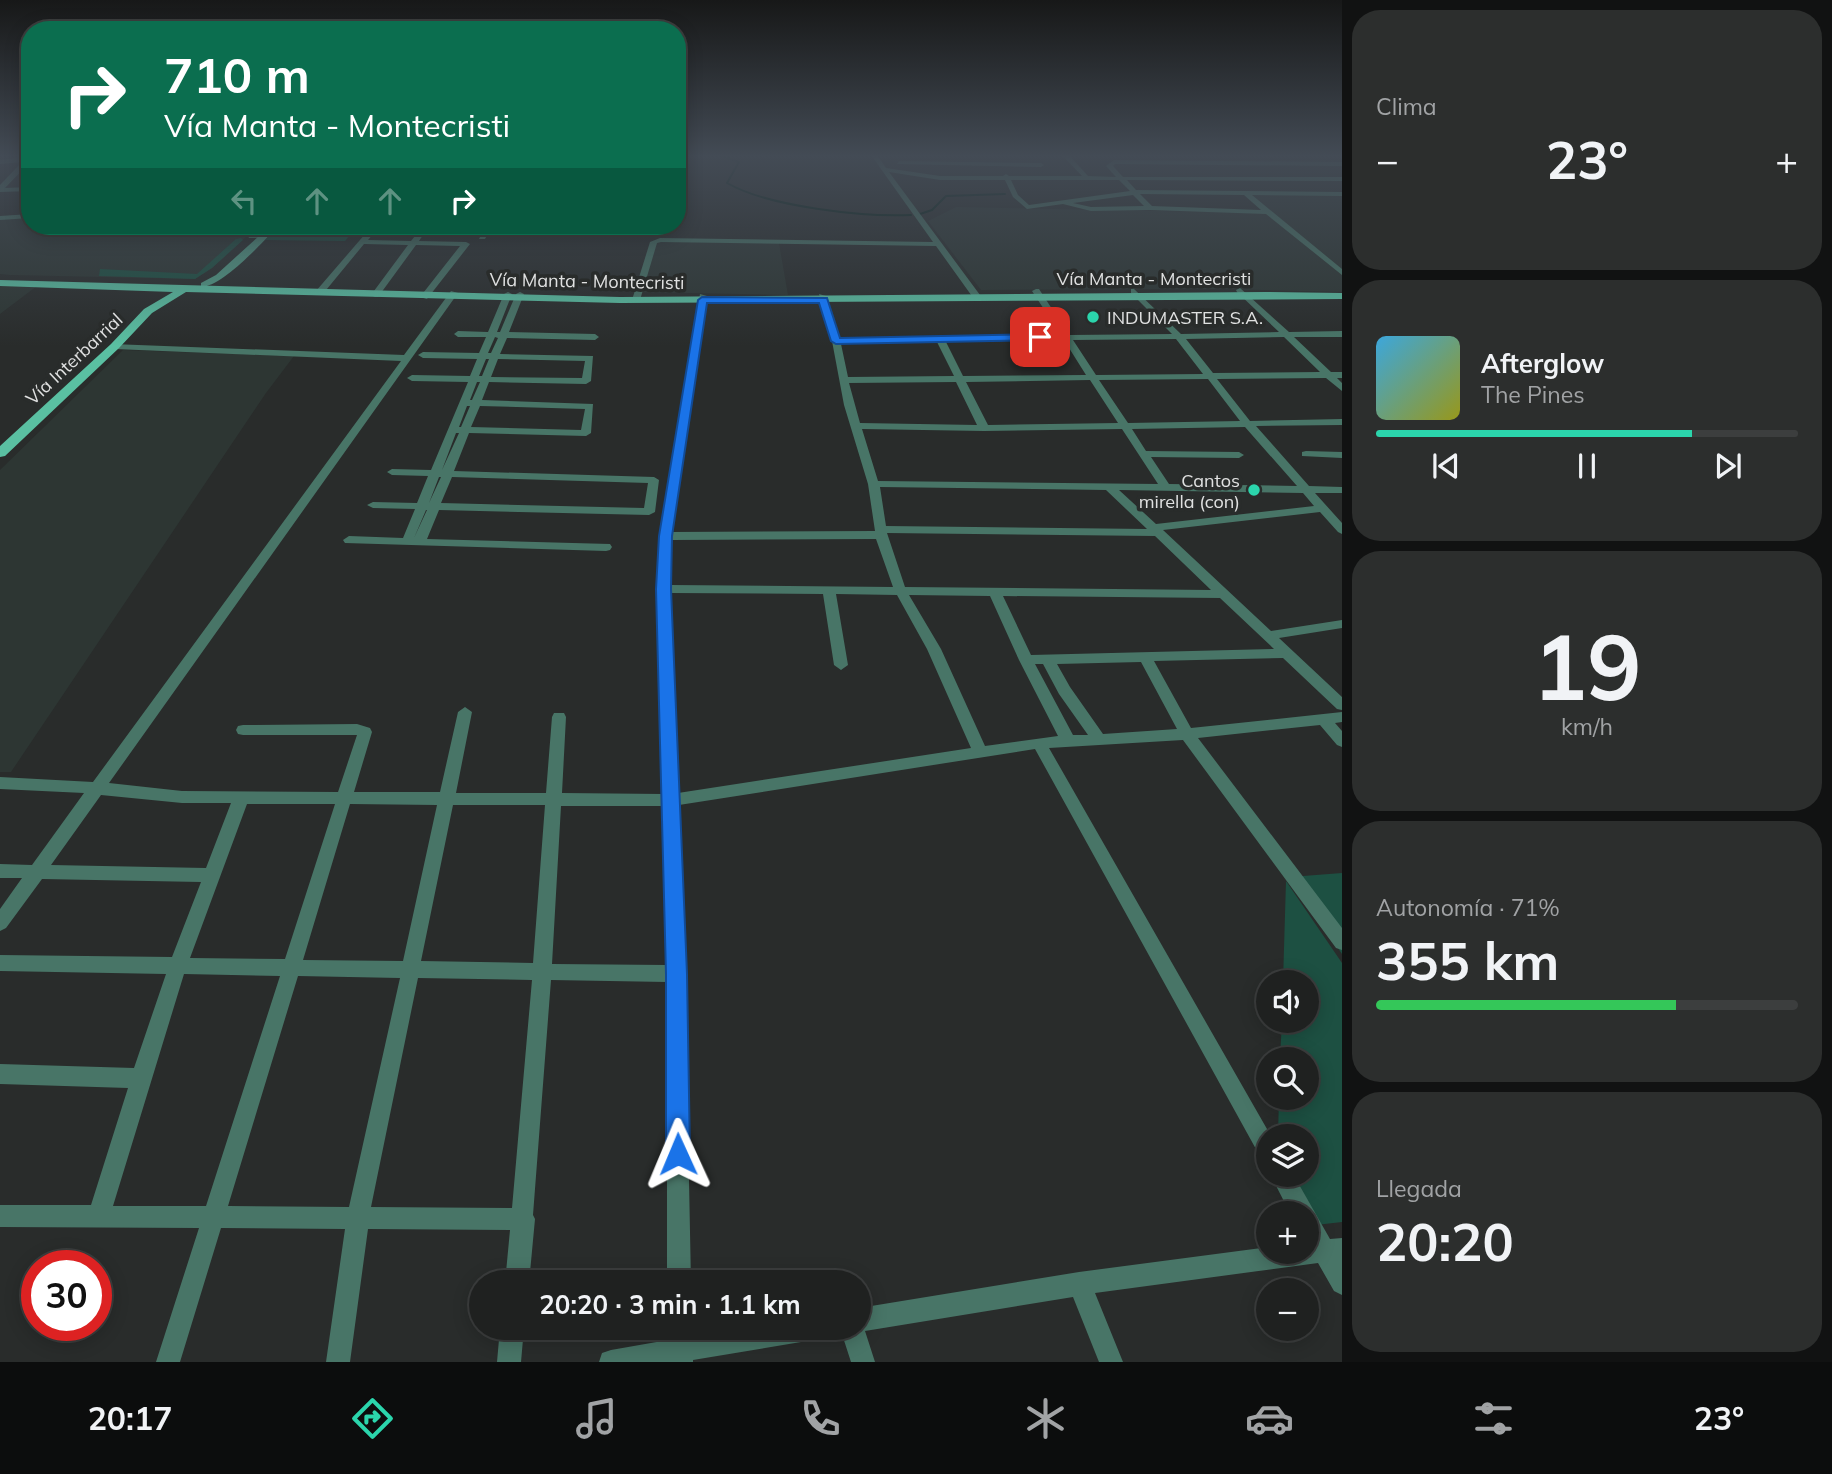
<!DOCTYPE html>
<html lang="es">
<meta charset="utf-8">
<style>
:root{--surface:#1f2120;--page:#2c2e2d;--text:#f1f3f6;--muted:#a1a3a5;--line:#3c3e3e;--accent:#2bd5ac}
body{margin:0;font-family:Mulish,sans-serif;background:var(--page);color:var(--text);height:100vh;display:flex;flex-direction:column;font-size:26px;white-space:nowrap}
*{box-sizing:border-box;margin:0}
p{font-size:23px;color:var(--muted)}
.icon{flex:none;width:38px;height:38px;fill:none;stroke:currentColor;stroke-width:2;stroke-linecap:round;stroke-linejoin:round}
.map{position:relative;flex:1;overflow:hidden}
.sheet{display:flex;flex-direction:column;gap:10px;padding:10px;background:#111212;width:490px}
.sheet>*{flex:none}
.guide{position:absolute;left:21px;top:21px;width:665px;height:214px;border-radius:28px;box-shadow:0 4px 18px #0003,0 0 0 2px var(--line);background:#0b6e4f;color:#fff;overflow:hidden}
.controls{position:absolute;left:1256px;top:970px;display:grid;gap:14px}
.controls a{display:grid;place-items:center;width:63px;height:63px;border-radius:50%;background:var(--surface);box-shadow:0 4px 18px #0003,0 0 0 2px var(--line);font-size:35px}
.speed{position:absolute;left:21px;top:1250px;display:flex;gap:14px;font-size:35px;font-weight:700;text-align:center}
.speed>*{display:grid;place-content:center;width:91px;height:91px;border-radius:50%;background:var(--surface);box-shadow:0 4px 18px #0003,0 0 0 2px var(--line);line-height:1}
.speed .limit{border:10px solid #d22;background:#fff;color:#111}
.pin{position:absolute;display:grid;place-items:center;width:60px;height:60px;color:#fff;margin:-30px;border-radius:14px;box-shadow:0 4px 10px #0006}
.me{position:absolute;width:77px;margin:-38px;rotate:359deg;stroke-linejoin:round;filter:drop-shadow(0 0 5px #0008)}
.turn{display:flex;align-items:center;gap:24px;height:147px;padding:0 28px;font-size:32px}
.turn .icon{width:91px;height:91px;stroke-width:2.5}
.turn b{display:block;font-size:49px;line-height:60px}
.lanes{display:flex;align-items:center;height:66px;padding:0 28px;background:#0003;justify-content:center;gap:35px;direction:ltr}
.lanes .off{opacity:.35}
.big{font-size:52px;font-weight:700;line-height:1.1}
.sheet .tile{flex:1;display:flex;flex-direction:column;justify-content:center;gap:10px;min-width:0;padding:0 24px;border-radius:28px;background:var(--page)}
.sheet .dial{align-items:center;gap:0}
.dial b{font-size:91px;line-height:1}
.song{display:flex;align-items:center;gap:21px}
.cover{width:84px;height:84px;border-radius:10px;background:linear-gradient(135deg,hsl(200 70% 55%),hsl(60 70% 35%))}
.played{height:7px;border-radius:4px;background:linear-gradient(90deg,var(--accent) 75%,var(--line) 75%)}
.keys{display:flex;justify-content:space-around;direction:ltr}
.heat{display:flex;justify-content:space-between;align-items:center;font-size:38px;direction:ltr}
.charge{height:10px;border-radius:5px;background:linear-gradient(90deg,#34c759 71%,var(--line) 0)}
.trip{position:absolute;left:469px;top:1270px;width:402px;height:70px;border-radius:35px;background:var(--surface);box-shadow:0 4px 18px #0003,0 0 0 2px var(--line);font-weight:700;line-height:70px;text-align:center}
.menu{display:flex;height:112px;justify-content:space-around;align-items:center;background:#0c0d0d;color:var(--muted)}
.menu .icon{width:49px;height:49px}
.menu .selected{color:var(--accent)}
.menu b{font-size:32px;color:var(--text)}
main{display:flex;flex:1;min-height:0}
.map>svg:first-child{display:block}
</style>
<main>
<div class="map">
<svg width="1342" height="1362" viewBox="0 0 1342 1362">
<rect width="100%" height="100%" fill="#292c2b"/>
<!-- built -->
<path fill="#2d3633" d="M 1249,195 L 1342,195 L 1342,292 L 1223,289 L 981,290 L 928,221 L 956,207 L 1270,213 Z
M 0,218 L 30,219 L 30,226 L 258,226 L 212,268 L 195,279 L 10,275 L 0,274 Z
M 654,240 L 779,243 L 788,295 L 636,292 Z
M 0,285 L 37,286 L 0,314 Z
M 123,350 L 294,356 L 266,393 L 11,772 L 0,772 L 0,470 Z"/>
<!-- green -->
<path fill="#1d5042" d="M 279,226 L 358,226 L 345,241 L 265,240 Z
M 241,238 L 243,240 L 212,268 L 195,279 L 99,276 L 100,269 L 197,274 L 236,239 Z
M 1342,873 L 1342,954 L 1290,877 Z
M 1286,881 L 1342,963 L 1342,1222 L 1307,1226 L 1307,1213 L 1280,1174 L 1307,1174 L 1307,1136 L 1278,1136 L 1279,1097 L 1307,1097 L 1307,1059 L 1280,1059 L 1282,1020 L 1307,1020 L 1307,982 L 1283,982 Z"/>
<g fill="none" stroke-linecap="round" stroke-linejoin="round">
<!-- stream -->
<path stroke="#021e16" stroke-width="2" d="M 719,155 L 739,162 L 727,183 C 769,207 863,217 911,215
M 920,214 L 932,210 L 946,196 L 1005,194"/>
<!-- minor -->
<path fill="#487567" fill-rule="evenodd" d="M 871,155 L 877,155 L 886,168 L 940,176 L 1003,176 L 1006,174 L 1009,176 L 1082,176 L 1062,155 L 1069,155 L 1088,176 L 1116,177 L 1106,166 L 1114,160 L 1342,162 L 1342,166 L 1115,164 L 1113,166 L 1123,177 L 1342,177 L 1342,181 L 1127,180 L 1136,190 L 1342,192 L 1342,196 L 1252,195 L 1342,269 L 1342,275 L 1266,214 L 1150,210 L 1091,211 L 1063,204 L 1027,209 L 1013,197 L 1005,180 L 940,180 L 889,172 L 980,295 L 980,299 L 974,299 L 936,246 L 661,242 L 657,243 L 640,300 L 636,302 L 632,300 L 650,242 L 660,238 L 933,242 ZM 1011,180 L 1119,180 L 1130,191 L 1029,205 L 1018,195 ZM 1140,194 L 1244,195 L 1261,210 L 1152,206 ZM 1133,195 L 1144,206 L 1091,207 L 1073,203 Z
M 30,156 L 30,162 L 5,188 L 30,187 L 30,191 L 0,192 L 0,185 L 22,162 L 0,164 L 0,160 Z
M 899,161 L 1041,163 L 1044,165 L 1041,167 L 897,164 Z
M 30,214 L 30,218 L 0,220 L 0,216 Z
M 372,226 L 380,226 L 368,240 L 411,241 L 423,226 L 429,226 L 419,241 L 466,242 L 470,244 L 427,299 L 420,297 L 460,246 L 416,245 L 378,297 L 375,297 L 371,295 L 408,245 L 364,244 L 322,295 L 316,295 L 316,291 Z
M 485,226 L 492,226 L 485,239 L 479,239 Z
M 252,234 L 267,236 L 263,238 L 249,238 L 248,236 Z
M 1240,288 L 1289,332 L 1342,331 L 1342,337 L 1294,337 L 1331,372 L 1342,372 L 1342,378 L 1337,378 L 1342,383 L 1342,391 L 1326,378 L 1217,379 L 1250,421 L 1342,419 L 1342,425 L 1256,426 L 1309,486 L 1342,487 L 1342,493 L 1315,493 L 1342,523 L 1342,534 L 1338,532 L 1320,512 L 1163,530 L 1271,631 L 1342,620 L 1342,628 L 1279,638 L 1342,697 L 1342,710 L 1337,709 L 1283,658 L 1154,661 L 1191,728 L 1342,712 L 1342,722 L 1335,723 L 1342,731 L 1342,747 L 1337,745 L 1320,725 L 1198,738 L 1342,928 L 1342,950 L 1336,948 L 1183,740 L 1049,748 L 1271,1136 L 1269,1136 L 1269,1163 L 1262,1160 L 1035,749 L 679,805 L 685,974 L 691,1283 L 667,1283 L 667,982 L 551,980 L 533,1215 L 535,1219 L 529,1283 L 505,1283 L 510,1230 L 368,1229 L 350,1362 L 326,1362 L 345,1229 L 221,1228 L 180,1362 L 156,1362 L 199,1228 L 0,1227 L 0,1205 L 91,1205 L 128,1088 L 0,1084 L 0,1064 L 134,1068 L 166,974 L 0,971 L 0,955 L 172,957 L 201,882 L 42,879 L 6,928 L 0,931 L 0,909 L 22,878 L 0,878 L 0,864 L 32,865 L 84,793 L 0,789 L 0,777 L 93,782 L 401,361 L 115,349 L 112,348 L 112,344 L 404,355 L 451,291 L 458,293 L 109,783 L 182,791 L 338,792 L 357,735 L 243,735 L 238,734 L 236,730 L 238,726 L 243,725 L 357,724 L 370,728 L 372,732 L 354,792 L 440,792 L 458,712 L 465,707 L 472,712 L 456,793 L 546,793 L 552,717 L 554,713 L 564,713 L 566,717 L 562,793 L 663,794 L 658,589 L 659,536 L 700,294 L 707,296 L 671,532 L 875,531 L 868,484 L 844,405 L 832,341 L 819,294 L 826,296 L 840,338 L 1061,335 L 1032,291 L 1036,289 L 1039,289 L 1069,335 L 1172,334 L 1131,293 L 1131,289 L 1134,289 L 1181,334 L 1279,332 L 1237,292 L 1236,290 ZM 1284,337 L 1320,372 L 1213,373 L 1186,339 ZM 1176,339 L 1203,374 L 1096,375 L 1073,340 ZM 1064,340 L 1086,375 L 963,376 L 946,342 ZM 937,342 L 954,376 L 848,377 L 841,344 ZM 1208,379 L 1240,421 L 1128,423 L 1099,380 ZM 1090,380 L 1118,423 L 988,425 L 966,382 ZM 956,382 L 977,425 L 860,423 L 849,383 ZM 1245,427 L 1297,486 L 1169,484 L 1151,457 L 1239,458 L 1244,455 L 1239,452 L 1146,451 L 1132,429 ZM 862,429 L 984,431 L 1122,429 L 1158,484 L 878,481 ZM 880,487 L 1106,490 L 1147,529 L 886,526 ZM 1119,490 L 1303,493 L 1314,506 L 1156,524 ZM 887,533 L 1155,536 L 1211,590 L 905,587 ZM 876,539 L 893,587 L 670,585 L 671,540 ZM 670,593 L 823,594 L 834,665 L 841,670 L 848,665 L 836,594 L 897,595 L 927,649 L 971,748 L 678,793 ZM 909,595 L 990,596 L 1019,660 L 1058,736 L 985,746 L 941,649 ZM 1003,596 L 1220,598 L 1274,649 L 1031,655 ZM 1141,662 L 1177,729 L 1103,734 L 1070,687 L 1057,664 ZM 1035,664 L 1043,664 L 1059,694 L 1088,735 L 1073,735 ZM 101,795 L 182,803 L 231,803 L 206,868 L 51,865 ZM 247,804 L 335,804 L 285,959 L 190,958 ZM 350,804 L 437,805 L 403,961 L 303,960 ZM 453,805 L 545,805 L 533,963 L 421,961 ZM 561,806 L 663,806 L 667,965 L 552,964 ZM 184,974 L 280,976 L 206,1206 L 113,1206 ZM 298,976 L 400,978 L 349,1207 L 228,1206 ZM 418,978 L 532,980 L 512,1208 L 371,1207 Z
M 508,292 L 512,294 L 497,332 L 500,332 L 516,294 L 520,292 L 524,294 L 509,332 L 595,334 L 599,337 L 595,340 L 507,338 L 500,354 L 593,356 L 591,381 L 586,384 L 489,382 L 482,400 L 593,404 L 591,433 L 586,436 L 469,433 L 454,471 L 654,477 L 659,480 L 655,512 L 649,515 L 439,510 L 427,539 L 610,544 L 612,547 L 610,550 L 606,551 L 345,543 L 343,540 L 349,536 L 403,538 L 415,509 L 373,508 L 367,505 L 373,502 L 417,503 L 428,476 L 392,475 L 387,472 L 392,469 L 431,470 L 468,382 L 412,381 L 407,378 L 412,375 L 470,376 L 477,359 L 423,358 L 418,355 L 423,352 L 479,353 L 486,337 L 458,337 L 454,334 L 458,331 L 488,332 L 504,294 ZM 495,337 L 498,338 L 491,353 L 488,353 ZM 486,359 L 489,359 L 482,376 L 479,376 ZM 498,359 L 585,361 L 582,378 L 491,377 ZM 477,382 L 480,382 L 472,400 L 470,400 ZM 467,406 L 470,406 L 461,427 L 459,427 ZM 480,406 L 585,409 L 581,430 L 471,427 ZM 456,433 L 459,433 L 442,470 ZM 439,477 L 441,477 L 429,503 ZM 452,477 L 648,483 L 644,508 L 441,503 ZM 426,510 L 427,510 L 414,538 Z
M 1306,451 L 1342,452 L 1342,458 L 1302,456 L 1302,452 Z
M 1270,1174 L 1293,1174 L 1330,1239 L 1342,1238 L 1342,1295 L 1334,1291 L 1318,1263 L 1095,1293 L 1123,1362 L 1099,1362 L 1073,1297 L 865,1331 L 875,1362 L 851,1362 L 840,1328 L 859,1328 L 859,1308 L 1079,1272 L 1269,1247 L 1269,1251 L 1307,1251 L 1307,1213 L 1290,1213 Z
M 500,1328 L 524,1328 L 521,1362 L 497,1362 Z
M 667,1328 L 691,1328 L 691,1336 L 740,1328 L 825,1328 L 821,1336 L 813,1340 L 693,1360 L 693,1362 L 599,1362 L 602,1353 L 611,1350 L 668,1340 Z"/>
<!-- secondary -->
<path fill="#539f88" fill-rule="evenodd" d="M 270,226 L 278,226 C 263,242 222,287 201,287 L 201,283 L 216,275 Z"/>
<!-- primary -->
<path fill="#5ac0a2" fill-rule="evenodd" d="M 0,280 L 620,297 L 1263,292 L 1342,293 L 1342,299 L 620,303 L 186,292 L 152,313 L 119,348 L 5,456 L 0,457 L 0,446 L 111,344 L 144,309 L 173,292 L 0,286 Z"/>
</g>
<!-- sky -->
<linearGradient id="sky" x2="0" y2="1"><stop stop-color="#171818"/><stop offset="0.45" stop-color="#434b55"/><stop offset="1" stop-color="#434b55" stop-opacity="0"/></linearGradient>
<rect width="1342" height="346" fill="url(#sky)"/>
<!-- route -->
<path fill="#1a73e8" stroke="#114b97" stroke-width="2" d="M 702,297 L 827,298 L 840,338 L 1040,334 L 1045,337 L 1040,340 L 836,344 L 831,341 L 819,303 L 707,303 L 672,536 L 671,589 L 687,974 L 690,1154 L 686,1163 L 678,1166 L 669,1163 L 666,1154 L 666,974 L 656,589 L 659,536 L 698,300 Z"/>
<!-- markers -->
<g fill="#2bd5ac" stroke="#292c2b" stroke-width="2.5">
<circle cx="1093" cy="317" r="7"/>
<circle cx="1254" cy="490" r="7"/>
</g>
<g text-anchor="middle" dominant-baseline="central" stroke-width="7" stroke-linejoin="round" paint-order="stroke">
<!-- far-street labels -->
<g font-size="18" fill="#e0e1e1" stroke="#292c2b">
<text x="1154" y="278">Vía Manta - Montecristi</text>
<text transform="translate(587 281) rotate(1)">Vía Manta - Montecristi</text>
<text transform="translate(74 359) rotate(-43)">Vía Interbarrial</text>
</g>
<!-- far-poi labels -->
<g font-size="18" fill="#e0e1e1" stroke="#292c2b" text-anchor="start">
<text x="1107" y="317">INDUMASTER S.A.</text>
<text x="1240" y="480" text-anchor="end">Cantos<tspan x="1240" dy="21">mirella (con)</tspan></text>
</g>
</g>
</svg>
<div class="controls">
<a><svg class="icon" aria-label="sound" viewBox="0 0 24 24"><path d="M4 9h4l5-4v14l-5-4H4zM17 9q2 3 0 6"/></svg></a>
<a><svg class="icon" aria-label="search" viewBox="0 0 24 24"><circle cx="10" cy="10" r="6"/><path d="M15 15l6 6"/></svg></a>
<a><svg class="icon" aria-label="layers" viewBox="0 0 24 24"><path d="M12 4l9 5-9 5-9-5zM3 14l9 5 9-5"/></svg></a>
<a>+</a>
<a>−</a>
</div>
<div class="speed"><div class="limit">30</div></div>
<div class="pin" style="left:1040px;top:337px;background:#d93025"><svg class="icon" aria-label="arrive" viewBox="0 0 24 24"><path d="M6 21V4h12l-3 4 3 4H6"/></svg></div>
<svg class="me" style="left:678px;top:1154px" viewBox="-20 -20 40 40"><path d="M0-17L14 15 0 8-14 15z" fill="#1a73e8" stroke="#fff" stroke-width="4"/></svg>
<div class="trip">20:20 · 3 min · 1.1 km</div>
<div class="guide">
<div class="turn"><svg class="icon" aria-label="right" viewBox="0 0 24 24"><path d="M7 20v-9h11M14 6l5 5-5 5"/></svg><div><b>710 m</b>Vía Manta - Montecristi</div></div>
<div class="lanes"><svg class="icon off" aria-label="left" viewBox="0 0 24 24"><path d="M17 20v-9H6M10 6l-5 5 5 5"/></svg><svg class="icon off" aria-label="ahead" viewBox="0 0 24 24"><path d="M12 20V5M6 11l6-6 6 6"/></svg><svg class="icon off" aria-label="ahead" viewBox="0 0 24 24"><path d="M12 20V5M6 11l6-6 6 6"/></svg><svg class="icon" aria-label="right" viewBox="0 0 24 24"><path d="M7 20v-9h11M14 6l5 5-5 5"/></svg></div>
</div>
</div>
<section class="sheet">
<div class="tile"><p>Clima</p>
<div class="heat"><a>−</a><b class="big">23°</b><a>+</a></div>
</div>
<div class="tile">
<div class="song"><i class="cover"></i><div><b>Afterglow</b><p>The Pines</p></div></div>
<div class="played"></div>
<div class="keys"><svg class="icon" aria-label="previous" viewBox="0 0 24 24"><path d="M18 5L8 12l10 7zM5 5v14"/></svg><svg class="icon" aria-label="pause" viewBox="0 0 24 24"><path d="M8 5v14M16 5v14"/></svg><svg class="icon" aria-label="next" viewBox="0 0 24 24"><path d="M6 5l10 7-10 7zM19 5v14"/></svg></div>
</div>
<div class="tile dial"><b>19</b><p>km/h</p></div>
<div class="tile"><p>Autonomía · 71%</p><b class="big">355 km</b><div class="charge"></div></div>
<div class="tile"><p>Llegada</p><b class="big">20:20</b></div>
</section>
</main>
<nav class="menu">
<b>20:17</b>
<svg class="icon selected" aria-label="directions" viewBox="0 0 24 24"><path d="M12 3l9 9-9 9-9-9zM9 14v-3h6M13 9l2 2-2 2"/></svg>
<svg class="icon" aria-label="music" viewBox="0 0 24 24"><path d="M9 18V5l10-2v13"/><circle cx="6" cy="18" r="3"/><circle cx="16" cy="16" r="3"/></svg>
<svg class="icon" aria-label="phone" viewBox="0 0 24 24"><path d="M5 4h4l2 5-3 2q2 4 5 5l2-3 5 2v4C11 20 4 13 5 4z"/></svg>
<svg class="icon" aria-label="climate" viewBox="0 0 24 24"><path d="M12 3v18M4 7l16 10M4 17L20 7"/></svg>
<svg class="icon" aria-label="car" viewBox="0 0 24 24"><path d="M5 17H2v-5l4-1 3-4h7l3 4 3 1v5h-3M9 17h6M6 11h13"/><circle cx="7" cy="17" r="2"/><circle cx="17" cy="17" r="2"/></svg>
<svg class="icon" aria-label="filters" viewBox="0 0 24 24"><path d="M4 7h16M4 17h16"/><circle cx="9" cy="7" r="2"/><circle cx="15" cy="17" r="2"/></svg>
<b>23°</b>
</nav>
